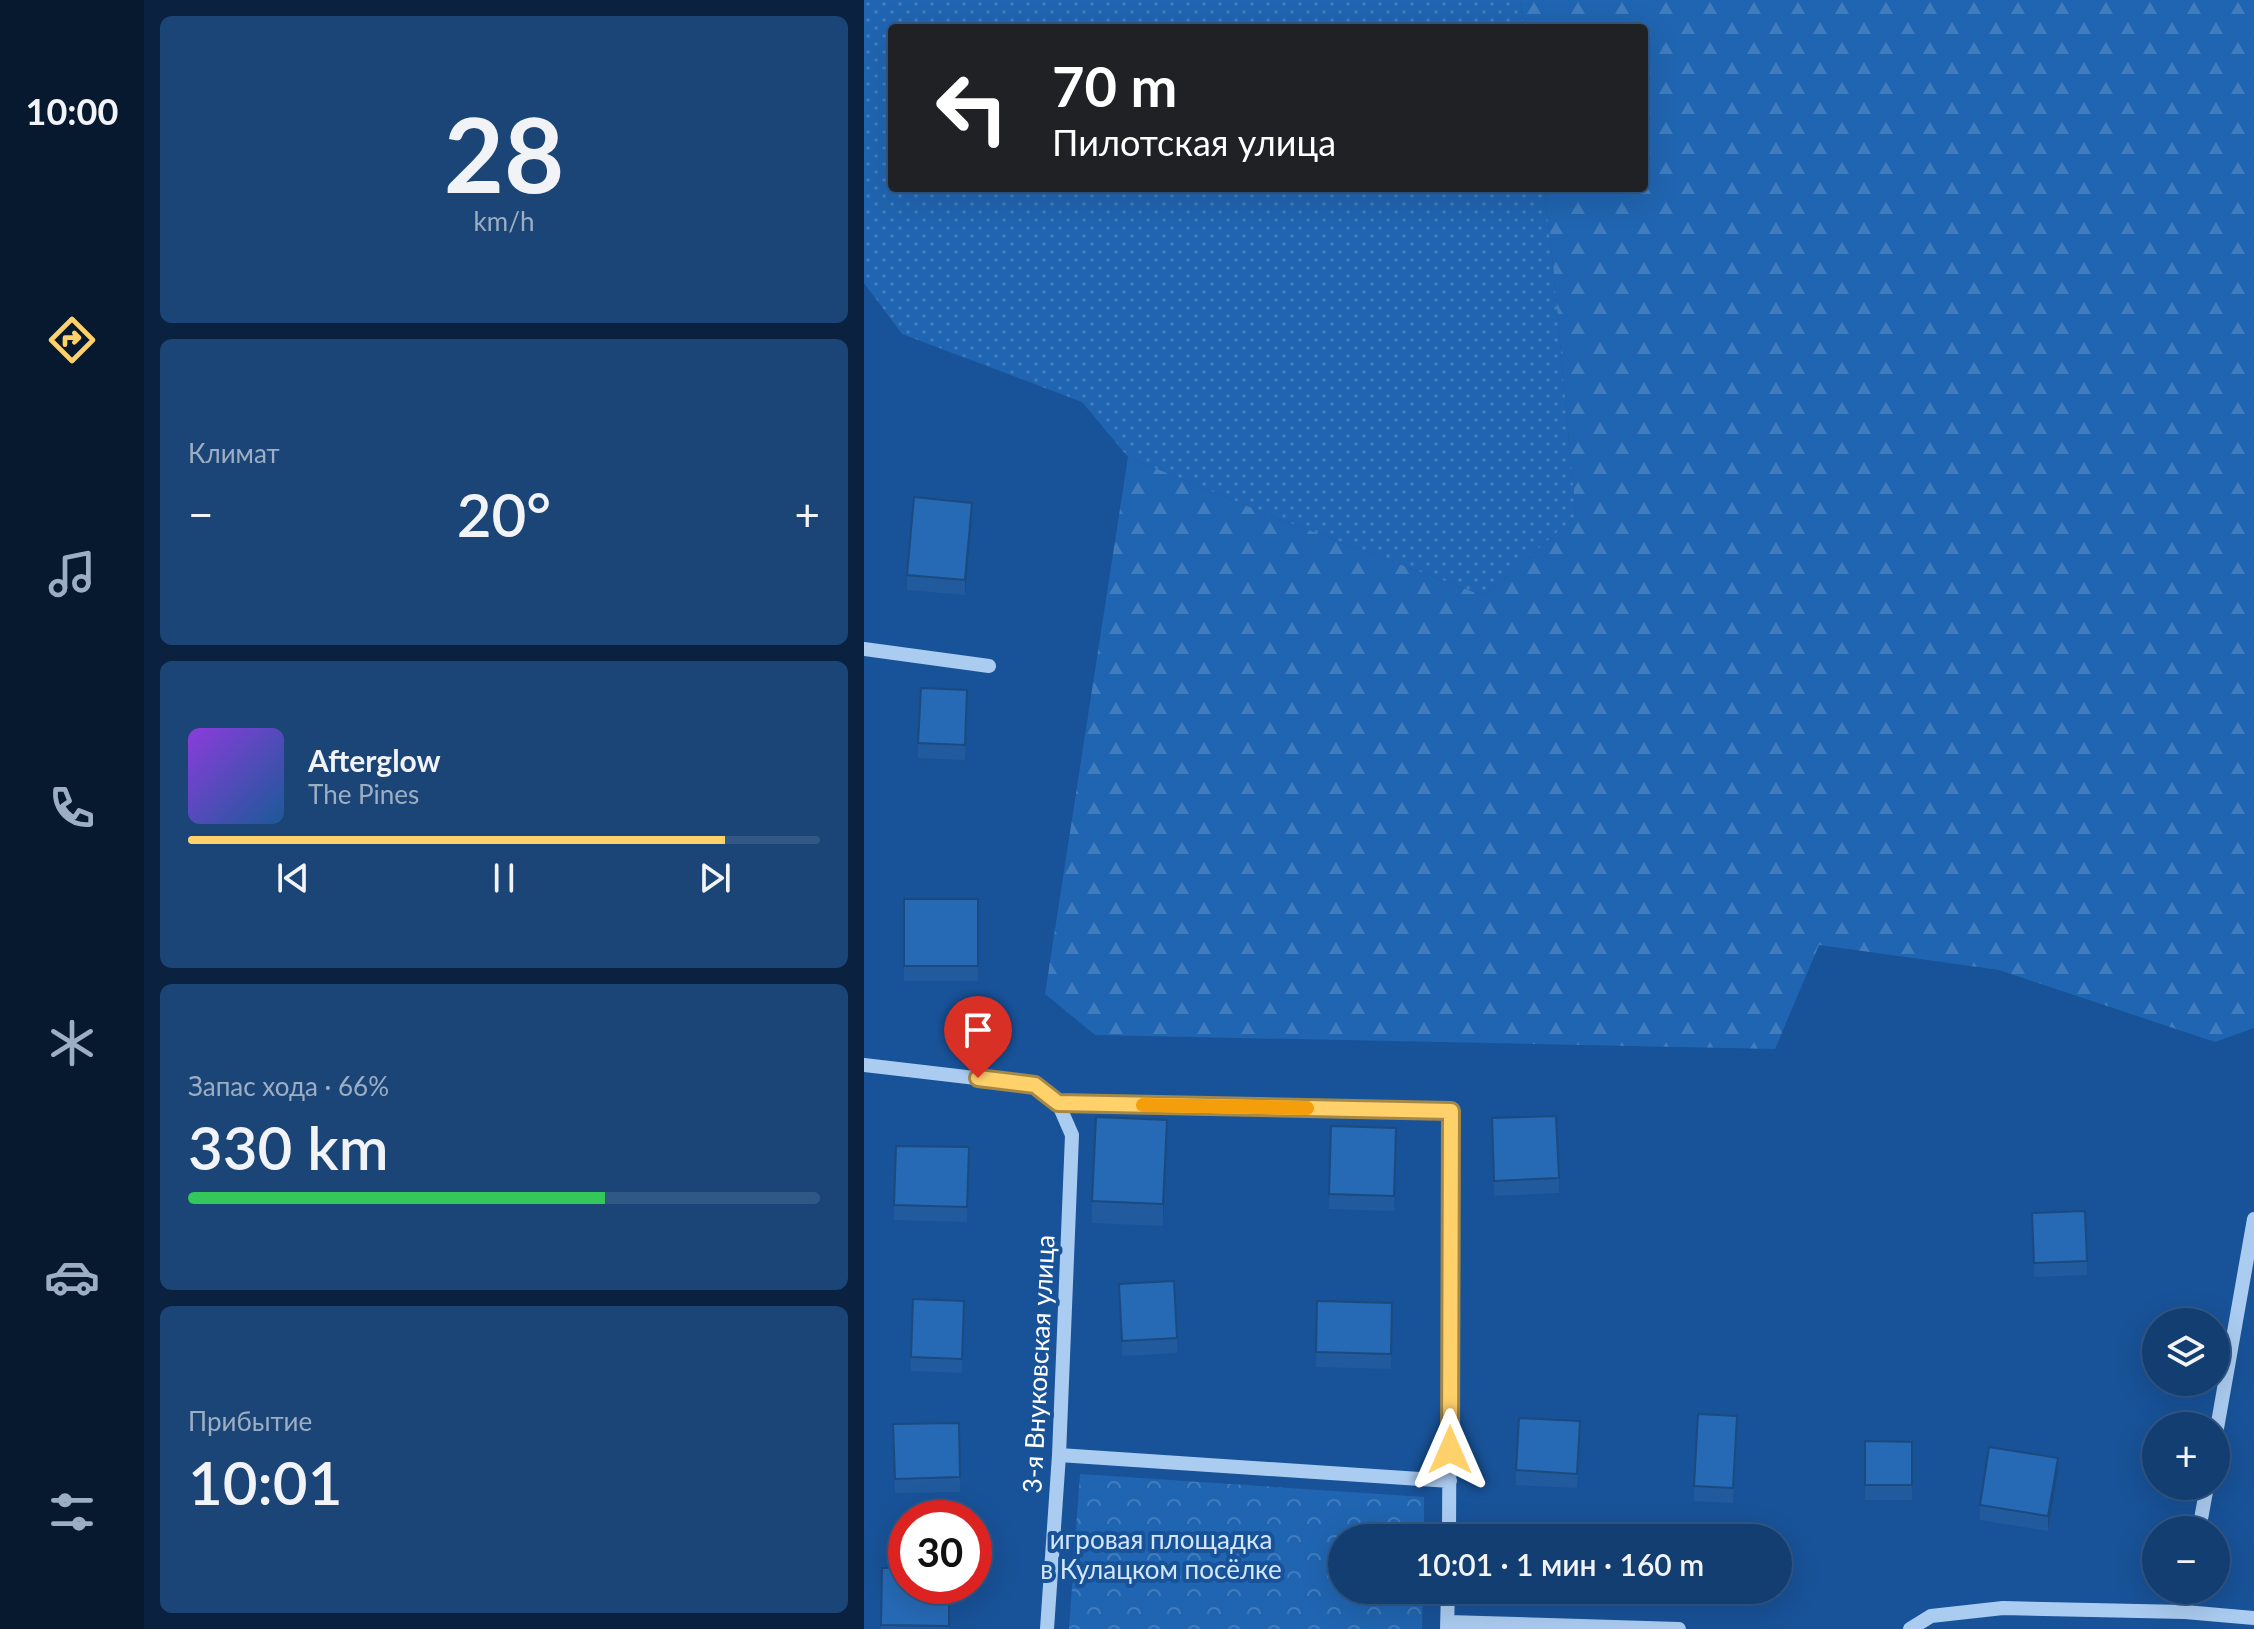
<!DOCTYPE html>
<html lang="ru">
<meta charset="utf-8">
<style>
:root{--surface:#123e72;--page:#1b4577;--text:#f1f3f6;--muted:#9caec4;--line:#315784;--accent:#ffd16b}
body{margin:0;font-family:Lato,sans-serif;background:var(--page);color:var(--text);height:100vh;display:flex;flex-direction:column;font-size:30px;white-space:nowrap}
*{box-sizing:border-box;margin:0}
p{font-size:26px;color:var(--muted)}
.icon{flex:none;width:44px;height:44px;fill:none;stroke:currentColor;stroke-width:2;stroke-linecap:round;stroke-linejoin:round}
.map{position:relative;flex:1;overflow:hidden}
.sheet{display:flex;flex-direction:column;gap:16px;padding:16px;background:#0a223f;width:720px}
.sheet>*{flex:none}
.banner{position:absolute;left:24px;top:24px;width:760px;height:168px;border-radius:8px;box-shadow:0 8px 32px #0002,0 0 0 2px var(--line);background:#202124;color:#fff;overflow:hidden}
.fabs{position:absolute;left:1278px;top:1308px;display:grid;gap:16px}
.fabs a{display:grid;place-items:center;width:88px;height:88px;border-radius:50%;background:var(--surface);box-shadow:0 8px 32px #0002,0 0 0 2px var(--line);font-size:40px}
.speed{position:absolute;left:24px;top:1500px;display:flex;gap:16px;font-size:40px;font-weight:700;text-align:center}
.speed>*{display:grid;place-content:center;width:104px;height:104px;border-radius:50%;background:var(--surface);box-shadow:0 8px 32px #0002,0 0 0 2px var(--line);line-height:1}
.speed .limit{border:12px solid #d22;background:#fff;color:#111}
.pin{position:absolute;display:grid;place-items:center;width:68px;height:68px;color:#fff;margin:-82px -34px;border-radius:50% 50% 50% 0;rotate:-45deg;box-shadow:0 0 8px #0007}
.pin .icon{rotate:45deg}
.me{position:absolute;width:88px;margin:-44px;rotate:0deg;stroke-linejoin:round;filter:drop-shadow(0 0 6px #0008)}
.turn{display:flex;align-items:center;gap:28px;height:168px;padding:0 32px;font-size:36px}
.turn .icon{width:104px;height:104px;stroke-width:2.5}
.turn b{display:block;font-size:56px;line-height:68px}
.big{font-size:60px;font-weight:600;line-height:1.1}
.sheet .tile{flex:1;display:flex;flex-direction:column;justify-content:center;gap:12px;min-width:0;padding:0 28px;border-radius:12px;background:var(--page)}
.sheet .dial{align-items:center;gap:0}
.dial b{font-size:104px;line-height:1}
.song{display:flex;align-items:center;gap:24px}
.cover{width:96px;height:96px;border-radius:12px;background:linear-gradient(135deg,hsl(270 70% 55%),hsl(210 70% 35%))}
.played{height:8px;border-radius:4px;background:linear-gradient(90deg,var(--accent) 85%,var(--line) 85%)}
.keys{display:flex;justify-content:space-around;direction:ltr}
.heat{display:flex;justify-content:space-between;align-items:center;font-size:44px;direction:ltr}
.charge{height:12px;border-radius:6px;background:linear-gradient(90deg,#34c759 66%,var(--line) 0)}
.trip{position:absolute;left:464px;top:1524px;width:464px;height:80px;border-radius:40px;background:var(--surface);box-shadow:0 8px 32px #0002,0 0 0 2px var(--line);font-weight:600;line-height:80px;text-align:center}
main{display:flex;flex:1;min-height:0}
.tabs{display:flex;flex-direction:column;width:144px;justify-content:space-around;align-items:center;background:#07192e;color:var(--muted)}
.tabs .icon{width:56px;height:56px}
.tabs .on{color:var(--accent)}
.tabs b{font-size:36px;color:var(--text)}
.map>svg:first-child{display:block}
</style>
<main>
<nav class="tabs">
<b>10:00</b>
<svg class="icon on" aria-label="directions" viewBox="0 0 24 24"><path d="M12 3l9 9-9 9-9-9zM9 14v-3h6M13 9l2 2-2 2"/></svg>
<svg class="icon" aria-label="music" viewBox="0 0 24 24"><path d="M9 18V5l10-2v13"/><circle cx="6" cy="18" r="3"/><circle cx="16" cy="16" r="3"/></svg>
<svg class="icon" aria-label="phone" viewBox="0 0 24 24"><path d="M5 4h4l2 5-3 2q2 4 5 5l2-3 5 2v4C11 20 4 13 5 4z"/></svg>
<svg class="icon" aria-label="climate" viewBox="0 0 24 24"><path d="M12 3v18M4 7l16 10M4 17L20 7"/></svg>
<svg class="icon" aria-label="car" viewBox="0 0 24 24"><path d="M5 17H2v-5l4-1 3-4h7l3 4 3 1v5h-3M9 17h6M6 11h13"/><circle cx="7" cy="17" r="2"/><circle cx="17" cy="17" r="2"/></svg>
<svg class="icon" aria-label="filters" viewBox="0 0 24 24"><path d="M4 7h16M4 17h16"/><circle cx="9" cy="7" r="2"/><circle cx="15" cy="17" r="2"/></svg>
</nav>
<section class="sheet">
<div class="tile dial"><b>28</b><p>km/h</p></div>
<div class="tile"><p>Климат</p>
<div class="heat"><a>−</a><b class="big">20°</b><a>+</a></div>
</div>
<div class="tile">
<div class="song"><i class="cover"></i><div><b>Afterglow</b><p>The Pines</p></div></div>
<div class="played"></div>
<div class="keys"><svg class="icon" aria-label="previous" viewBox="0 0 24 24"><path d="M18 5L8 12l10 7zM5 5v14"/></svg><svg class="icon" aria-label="pause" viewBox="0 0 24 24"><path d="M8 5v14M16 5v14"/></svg><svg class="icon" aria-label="next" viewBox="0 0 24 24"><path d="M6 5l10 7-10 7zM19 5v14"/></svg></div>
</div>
<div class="tile"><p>Запас хода · 66%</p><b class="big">330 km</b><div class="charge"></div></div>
<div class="tile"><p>Прибытие</p><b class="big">10:01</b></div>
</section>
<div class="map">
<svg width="1390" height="1629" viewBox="0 0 1390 1629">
<defs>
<pattern id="grass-dots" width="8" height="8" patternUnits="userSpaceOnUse" patternTransform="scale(2)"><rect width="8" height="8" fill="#2065b1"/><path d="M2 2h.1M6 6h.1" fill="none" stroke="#417cbd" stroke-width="1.8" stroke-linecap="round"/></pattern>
<pattern id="forest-firs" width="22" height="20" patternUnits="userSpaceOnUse" patternTransform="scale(2)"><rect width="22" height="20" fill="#2065b1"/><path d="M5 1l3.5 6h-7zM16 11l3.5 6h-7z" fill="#417cbd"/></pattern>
<pattern id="park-crowns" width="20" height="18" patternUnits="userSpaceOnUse" patternTransform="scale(2)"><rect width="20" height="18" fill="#2065b1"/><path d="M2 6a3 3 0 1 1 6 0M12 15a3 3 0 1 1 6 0" fill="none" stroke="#417cbd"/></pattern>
</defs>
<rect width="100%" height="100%" fill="#185298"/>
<!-- grass -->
<path fill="url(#grass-dots)" d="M 0,0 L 656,0 L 660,28 L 28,28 L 28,188 L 680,188 L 689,264 L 712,516 L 620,596 L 410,517 L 264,457 L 218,402 L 38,334 L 0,283 Z"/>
<!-- forest -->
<path fill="url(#forest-firs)" d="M 656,0 L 1390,0 L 1390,1028 L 1351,1042 L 1135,970 L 955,945 L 911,1049 L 231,1035 L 181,994 L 264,457 L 410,517 L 620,596 L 712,516 L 689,264 L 680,188 L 780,188 L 780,28 L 660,28 Z"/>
<!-- park -->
<path fill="url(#park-crowns)" d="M 216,1474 L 560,1497 L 560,1538 L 478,1538 L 478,1590 L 559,1590 L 558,1629 L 205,1629 Z"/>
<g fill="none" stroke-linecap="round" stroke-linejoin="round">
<!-- minor -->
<path stroke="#abccf1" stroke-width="14" d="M 0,649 L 125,666
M 0,1065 L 171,1085 L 194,1103 L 587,1111 L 585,1538
M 1352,1434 L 1390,1219
M 195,1455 L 586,1481
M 1335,1530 L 1343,1486
M 1321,1612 L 1324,1590
M 584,1622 L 815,1629
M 183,1629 L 195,1455 L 208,1135 L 194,1103
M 583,1629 L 584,1590
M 1046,1629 L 1067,1616 L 1139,1608 L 1321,1612 L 1390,1618"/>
</g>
<!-- wall -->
<path fill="#215b9d" d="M 108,518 L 101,595 L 43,590 L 43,575 Z
M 103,704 L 101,760 L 54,758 L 54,743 Z
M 40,899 L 114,899 L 114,981 L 40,981 Z
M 467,1126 L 532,1128 L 530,1211 L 465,1209 Z
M 628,1133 L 695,1178 L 695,1193 L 630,1196 Z
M 303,1141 L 299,1226 L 228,1223 L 228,1201 Z
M 105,1147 L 103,1222 L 30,1220 L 30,1205 Z
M 1168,1227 L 1223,1261 L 1223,1275 L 1170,1277 Z
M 255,1284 L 313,1338 L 313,1353 L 258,1356 Z
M 100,1301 L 98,1373 L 47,1371 L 47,1357 Z
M 453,1301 L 528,1303 L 527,1369 L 452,1367 Z
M 95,1423 L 96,1492 L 31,1493 L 29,1424 Z
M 873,1431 L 869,1503 L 830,1501 L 830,1486 Z
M 716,1436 L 713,1488 L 652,1485 L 652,1470 Z
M 1001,1441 L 1048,1442 L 1048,1500 L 1001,1500 Z
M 1194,1473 L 1184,1531 L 1116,1520 L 1116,1505 Z
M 18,1568 L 85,1586 L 85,1629 L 17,1629 Z"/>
<!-- shaded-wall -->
<path fill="#1b4a7f" d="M 108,503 L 108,518 L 101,595 L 101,580 Z
M 303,1120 L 303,1141 L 299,1226 L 299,1204 Z
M 1194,1458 L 1194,1473 L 1184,1531 L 1184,1516 Z"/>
<!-- building -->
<path fill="#266ab6" stroke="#1b4a7f" stroke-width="2" d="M 50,497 L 108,503 L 101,580 L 43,575 Z
M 57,688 L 103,690 L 101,745 L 54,743 Z
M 40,899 L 114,899 L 114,966 L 40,966 Z
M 692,1116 L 695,1178 L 630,1181 L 628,1118 Z
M 232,1117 L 303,1120 L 299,1204 L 228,1201 Z
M 467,1126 L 532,1128 L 530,1196 L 465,1194 Z
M 32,1146 L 105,1147 L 103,1207 L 30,1205 Z
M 1221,1211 L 1223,1261 L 1170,1263 L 1168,1213 Z
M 310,1281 L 313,1338 L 258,1341 L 255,1284 Z
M 49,1299 L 100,1301 L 98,1359 L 47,1357 Z
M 453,1301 L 528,1303 L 527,1354 L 452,1352 Z
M 834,1414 L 873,1416 L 869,1488 L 830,1486 Z
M 655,1418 L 716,1421 L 713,1474 L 652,1470 Z
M 95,1423 L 96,1477 L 31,1479 L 29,1424 Z
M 1001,1441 L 1048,1442 L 1048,1485 L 1001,1485 Z
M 1125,1447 L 1194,1458 L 1184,1516 L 1116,1505 Z
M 18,1568 L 42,1568 L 42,1586 L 85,1586 L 85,1626 L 17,1625 Z"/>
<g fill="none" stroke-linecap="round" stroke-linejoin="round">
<defs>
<path id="route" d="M 114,1078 L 171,1085 L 194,1103 L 587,1111 L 586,1450"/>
</defs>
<!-- route casing -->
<use href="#route" stroke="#a68846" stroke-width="20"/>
<!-- route -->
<use href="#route" stroke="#ffd16b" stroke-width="14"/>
<!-- slow -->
<path stroke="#f59e0b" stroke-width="14" d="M 279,1105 L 443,1108"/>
</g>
<g text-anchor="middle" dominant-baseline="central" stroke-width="8" stroke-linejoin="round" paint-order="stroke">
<!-- street labels -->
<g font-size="26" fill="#fff" stroke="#185298">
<text transform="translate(174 1364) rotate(-87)">3-я Внуковская улица</text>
</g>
<!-- park labels -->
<g font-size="26" fill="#d2e6fc" stroke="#185298">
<text x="297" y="1539">игровая площадка<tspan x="297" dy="30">в Кулацком посёлке</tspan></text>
</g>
</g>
</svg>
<div class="fabs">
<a><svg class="icon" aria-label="layers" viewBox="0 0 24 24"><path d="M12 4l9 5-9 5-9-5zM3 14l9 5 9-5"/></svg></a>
<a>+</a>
<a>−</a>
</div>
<div class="speed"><div class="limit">30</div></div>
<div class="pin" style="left:114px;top:1078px;background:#d93025"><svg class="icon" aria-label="arrive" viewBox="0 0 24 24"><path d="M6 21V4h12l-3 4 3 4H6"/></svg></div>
<svg class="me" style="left:586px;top:1450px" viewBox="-20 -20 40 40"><path d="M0-17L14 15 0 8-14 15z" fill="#ffd16b" stroke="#fff" stroke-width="4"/></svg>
<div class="trip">10:01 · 1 мин · 160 m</div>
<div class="banner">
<div class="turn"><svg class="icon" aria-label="left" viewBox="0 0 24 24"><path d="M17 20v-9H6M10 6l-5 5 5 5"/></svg><div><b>70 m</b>Пилотская улица</div></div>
</div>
</div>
</main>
